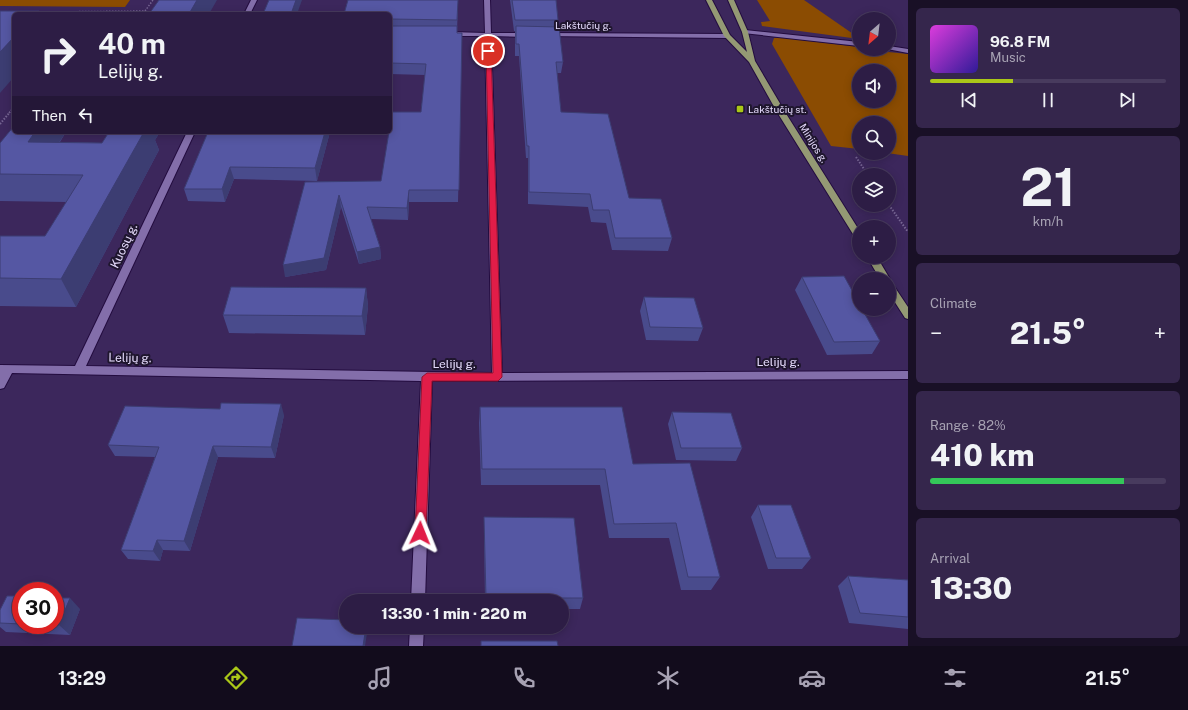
<!DOCTYPE html>
<meta charset="utf-8">
<style>
:root{--surface:#2d1d45;--page:#35264c;--text:#f1f3f6;--muted:#a7a2b3;--line:#483b5e;--accent:#aac718}
body{margin:0;font-family:"Public Sans",sans-serif;background:var(--page);color:var(--text);height:100vh;display:flex;flex-direction:column;font-size:15px;white-space:nowrap}
*{box-sizing:border-box;margin:0}
p{font-size:13px;color:var(--muted)}
.icon{flex:none;width:22px;height:22px;fill:none;stroke:currentColor;stroke-width:2;stroke-linecap:round;stroke-linejoin:round}
.map{position:relative;flex:1;overflow:hidden}
.details{display:flex;flex-direction:column;gap:8px;padding:8px;background:#191026;width:280px}
.details>*{flex:none}
.top-card{position:absolute;left:12px;top:12px;width:380px;height:122px;border-radius:6px;box-shadow:0 2px 10px #0003,0 0 0 1px var(--line);background:#2d1d45;color:var(--text);overflow:hidden}
.needle{width:26px;rotate:208deg}
.fabs{position:absolute;left:852px;top:12px;display:grid;gap:8px}
.fabs a{display:grid;place-items:center;width:44px;height:44px;border-radius:50%;background:var(--surface);box-shadow:0 2px 10px #0003,0 0 0 1px var(--line);font-size:20px}
.speed{position:absolute;left:12px;top:582px;display:flex;gap:8px;font-size:20px;font-weight:700;text-align:center}
.speed>*{display:grid;place-content:center;width:52px;height:52px;border-radius:50%;background:var(--surface);box-shadow:0 2px 10px #0003,0 0 0 1px var(--line);line-height:1}
.speed .limit{border:6px solid #d22;background:#fff;color:#111}
.pin{position:absolute;display:grid;place-items:center;width:34px;height:34px;color:#fff;margin:-17px;border:2px solid #fff;border-radius:50%;box-shadow:0 1px 4px #0007}
.me{position:absolute;width:44px;margin:-22px;rotate:2deg;stroke-linejoin:round;filter:drop-shadow(0 0 3px #0008)}
.turn{display:flex;align-items:center;gap:14px;height:84px;padding:0 20px;font-size:18px}
.turn .icon{width:52px;height:52px;stroke-width:2.5}
.turn b{display:block;font-size:28px;line-height:34px}
.then{display:flex;align-items:center;height:38px;padding:0 20px;background:#0003;gap:8px;font-size:15px}
.big{font-size:30px;font-weight:800;line-height:1.1}
.details .widget{flex:1;display:flex;flex-direction:column;justify-content:center;gap:6px;min-width:0;padding:0 14px;border-radius:6px;background:var(--page)}
.details .dial{align-items:center;gap:0}
.dial b{font-size:52px;line-height:1}
.song{display:flex;align-items:center;gap:12px}
.cover{width:48px;height:48px;border-radius:6px;background:linear-gradient(135deg,hsl(300 70% 55%),hsl(250 70% 35%))}
.played{height:4px;border-radius:2px;background:linear-gradient(90deg,var(--accent) 35%,var(--line) 35%)}
.keys{display:flex;justify-content:space-around;direction:ltr}
.heat{display:flex;justify-content:space-between;align-items:center;font-size:22px;direction:ltr}
.charge{height:6px;border-radius:3px;background:linear-gradient(90deg,#34c759 82%,var(--line) 0)}
.trip{position:absolute;left:339px;top:594px;width:230px;height:40px;border-radius:20px;background:var(--surface);box-shadow:0 2px 10px #0003,0 0 0 1px var(--line);font-weight:800;line-height:40px;text-align:center}
.tab-bar{display:flex;height:64px;justify-content:space-around;align-items:center;background:#120c1c;color:var(--muted)}
.tab-bar .icon{width:28px;height:28px}
.tab-bar .active{color:var(--accent)}
.tab-bar b{font-size:18px;color:var(--text)}
main{display:flex;flex:1;min-height:0}
.map>svg:first-child{display:block}
</style>
<main>
<div class="map">
<svg width="908" height="646" viewBox="0 0 908 646">
<rect width="100%" height="100%" fill="#3c275c"/>
<!-- green -->
<path fill="#8b4c02" fill-rule="evenodd" d="M 0,0 L 130,0 L 125,7 L 0,6 Z
M 757,0 L 804,0 L 859,38 L 859,39 L 762,26 L 761,22 L 770,21 Z
M 774,38 L 785,38 L 859,47 L 859,49 L 908,54 L 908,156 L 887,153 L 889,153 L 889,123 L 859,123 L 859,149 L 831,146 L 772,44 ZM 859,71 L 889,71 L 889,101 L 859,101 Z"/>
<g fill="none" stroke-linecap="round" stroke-linejoin="round">
<defs>
<path id="street" d="M 251,0 L 257,0 L 250,14 L 244,14 Z
M 484,0 L 490,0 L 491,33 L 528,33 L 531,35 L 528,37 L 491,36 L 502,373 L 908,371 L 908,379 L 432,381 L 425,601 L 411,601 L 421,381 L 12,373 L 4,388 L 0,389 L 0,365 L 75,366 L 187,132 L 195,132 L 86,366 L 492,373 L 485,36 L 450,36 L 447,34 L 450,32 L 485,33 Z
M 745,30 L 859,42 L 859,46 L 743,33 L 742,32 Z
M 546,33 L 727,34 L 730,36 L 727,38 L 544,36 L 543,35 Z
M 889,46 L 908,49 L 908,53 L 887,49 L 889,49 Z
M 410,627 L 424,627 L 423,646 L 409,646 Z"/>
<path id="primary" d="M 706,0 L 712,0 L 730,35 L 747,52 L 742,32 L 728,0 L 734,0 L 748,32 L 755,61 L 785,112 L 859,230 L 859,240 L 856,239 L 777,112 L 749,62 L 724,36 Z
M 867,257 L 877,257 L 890,279 L 889,280 L 880,279 Z
M 889,282 L 892,283 L 908,307 L 908,319 L 905,318 L 889,293 Z"/>
</defs>
<!-- street casing -->
<use href="#street" stroke="#230c3f" stroke-width="2"/>
<!-- primary casing -->
<use href="#primary" stroke="#230c3f" stroke-width="2"/>
<!-- path-far1 -->
<path stroke="#766593" stroke-width="1.5" stroke-dasharray="1.5 1.5" stroke-linecap="butt" d="M 37,12 L 145,11 L 153,0
M 9,113 L 14,107"/>
<!-- path -->
<path stroke="#766593" stroke-width="2" stroke-dasharray="1.5 1.5" stroke-linecap="butt" d="M 0,124 L 10,112
M 856,157 L 868,175
M 889,205 L 908,232"/>
<!-- street -->
<use href="#street" fill="#836eaa" fill-rule="evenodd"/>
<!-- primary -->
<use href="#primary" fill="#949974" fill-rule="evenodd"/>
</g>
<!-- wall -->
<path fill="#494b8c" d="M 348,0 L 458,0 L 457,33 L 462,33 L 458,202 L 409,202 L 408,220 L 371,219 L 380,247 L 381,259 L 359,264 L 341,207 L 326,270 L 285,277 L 305,182 L 381,181 L 421,112 L 425,75 L 390,74 L 390,14 Z
M 510,0 L 556,0 L 558,20 L 557,27 L 563,62 L 561,73 L 557,73 L 561,112 L 629,198 L 672,238 L 668,251 L 612,250 L 606,223 L 591,222 L 588,207 L 528,204 L 528,158 L 526,158 L 519,56 L 515,56 L 515,31 L 514,31 Z
M 14,132 L 66,132 L 60,142 L 102,143 L 109,132 L 160,132 L 155,140 L 159,150 L 76,307 L 0,306 L 0,236 L 45,236 L 67,202 L 0,201 L 0,143 Z
M 208,132 L 330,132 L 317,181 L 234,179 L 225,202 L 188,201 L 184,189 Z
M 802,277 L 880,341 L 872,354 L 827,355 L 795,290 Z
M 366,288 L 368,306 L 365,335 L 229,333 L 223,315 Z
M 644,297 L 703,328 L 698,341 L 646,340 L 640,311 Z
M 480,407 L 633,464 L 720,577 L 711,590 L 681,590 L 669,538 L 609,538 L 600,485 L 481,485 L 479,423 Z
M 672,412 L 742,448 L 736,461 L 676,460 L 668,424 Z
M 284,415 L 275,458 L 218,457 L 190,551 L 163,550 L 160,561 L 128,559 L 121,550 L 155,457 L 115,456 L 108,445 Z
M 758,505 L 811,558 L 802,569 L 768,569 L 751,517 Z
M 484,517 L 583,598 L 580,609 L 562,609 L 562,601 L 485,601 L 484,529 Z
M 848,576 L 908,580 L 908,629 L 849,623 L 838,586 Z
M 21,596 L 21,625 L 55,625 L 80,609 L 70,635 L 6,632 L 0,627 L 0,610 Z"/>
<!-- shaded-wall -->
<path fill="#3c3d72" d="M 197,0 L 217,0 L 209,14 L 189,14 Z
M 296,0 L 302,0 L 297,14 L 291,14 Z
M 14,37 L 14,77 L 0,93 L 0,52 Z
M 35,132 L 66,132 L 41,169 L 28,142 Z
M 144,132 L 160,132 L 155,140 L 159,150 L 76,307 L 61,279 Z
M 325,132 L 330,132 L 317,181 L 315,168 Z
M 230,167 L 234,179 L 225,202 L 222,189 Z
M 409,190 L 409,202 L 408,220 L 407,208 Z
M 339,195 L 341,207 L 326,270 L 285,277 L 283,265 Z
M 380,247 L 381,259 L 359,264 L 357,252 Z
M 366,288 L 368,306 L 365,335 L 362,316 Z
M 281,404 L 284,415 L 275,458 L 271,447 Z
M 213,446 L 218,457 L 190,551 L 184,541 Z
M 157,540 L 163,550 L 160,561 L 153,551 Z
M 70,598 L 80,609 L 70,635 L 59,625 Z
M 366,627 L 368,627 L 365,646 L 363,646 Z"/>
<!-- building -->
<path fill="#5557a3" stroke="#3c3d72" d="M 159,0 L 197,0 L 189,14 L 149,14 Z
M 269,0 L 296,0 L 291,14 L 263,14 Z
M 348,0 L 458,0 L 457,20 L 390,19 L 390,14 L 344,14 Z
M 512,0 L 556,0 L 558,20 L 515,20 Z
M 0,11 L 39,11 L 36,14 L 14,14 L 14,37 L 0,52 Z
M 390,26 L 457,26 L 457,33 L 462,33 L 459,190 L 409,190 L 407,208 L 367,207 L 380,247 L 357,252 L 339,195 L 324,258 L 283,265 L 305,182 L 381,181 L 389,132 L 390,132 L 390,122 L 392,112 L 421,112 L 426,64 L 390,63 Z
M 516,26 L 559,27 L 563,62 L 556,62 L 561,112 L 608,114 L 629,198 L 661,199 L 672,238 L 615,238 L 609,210 L 593,210 L 590,194 L 529,192 L 529,146 L 527,146 L 519,44 L 516,44 Z
M 14,126 L 14,132 L 35,132 L 28,142 L 102,143 L 109,132 L 144,132 L 61,279 L 0,278 L 0,236 L 45,236 L 83,175 L 0,174 L 0,143 Z
M 208,132 L 325,132 L 315,168 L 230,167 L 222,189 L 184,189 Z
M 844,276 L 859,303 L 859,309 L 862,309 L 880,341 L 834,342 L 802,277 Z
M 231,287 L 366,288 L 362,316 L 223,315 Z
M 644,297 L 694,298 L 703,328 L 650,327 Z
M 221,403 L 281,404 L 271,447 L 213,446 L 184,541 L 157,540 L 153,551 L 121,550 L 159,447 L 108,445 L 125,406 L 220,409 Z
M 480,407 L 622,407 L 633,464 L 690,463 L 720,577 L 688,577 L 676,523 L 614,524 L 605,469 L 482,469 Z
M 672,412 L 731,413 L 742,448 L 681,448 Z
M 758,505 L 791,505 L 811,558 L 776,558 Z
M 484,517 L 574,518 L 583,598 L 486,598 Z
M 848,576 L 908,580 L 908,617 L 860,613 Z
M 7,596 L 21,596 L 21,624 L 0,623 L 0,610 Z
M 55,598 L 70,598 L 59,625 L 50,625 L 55,625 Z
M 297,618 L 346,620 L 346,627 L 366,627 L 363,646 L 292,646 Z
M 481,641 L 557,641 L 558,646 L 481,646 Z"/>
<!-- route -->
<path fill="#e11d48" stroke="#92132f" d="M 486,49 L 491,51 L 502,377 L 498,381 L 432,381 L 426,533 L 425,536 L 420,538 L 416,536 L 415,533 L 422,377 L 427,373 L 493,373 Z"/>
<!-- markers -->
<rect fill="#aac718" stroke="#1f162e" stroke-width="1.5" x="736" y="105" width="8" height="8" rx="2"/>
<g text-anchor="middle" dominant-baseline="central" stroke-width="4" stroke-linejoin="round" paint-order="stroke">
<!-- far-street labels -->
<g font-size="10" fill="#e5dbfc" stroke="#1f162e">
<text x="583" y="25">Lakštučių g.</text>
<text transform="translate(814 143) rotate(58)">Minijos g.</text>
</g>
<!-- far-poi labels -->
<g font-size="10" fill="#e5dbfc" stroke="#1f162e" text-anchor="start">
<text x="748" y="109">Lakštučių st.</text>
</g>
<!-- street labels -->
<g font-size="12" fill="#e5dbfc" stroke="#1f162e">
<text transform="translate(124 246) rotate(-65)">Kuosų g.</text>
<text transform="translate(130 358) rotate(1)">Lelijų g.</text>
<text x="778" y="362">Lelijų g.</text>
<text x="454" y="364">Lelijų g.</text>
</g>
</g>
</svg>
<div class="fabs">
<a><svg class="needle" viewBox="-14 -14 28 28"><path d="M0-13l5 13h-10z" fill="#e53935"/><path d="M0 13l5-13h-10z" fill="#a7a2b3"/></svg></a>
<a><svg class="icon" aria-label="sound" viewBox="0 0 24 24"><path d="M4 9h4l5-4v14l-5-4H4zM17 9q2 3 0 6"/></svg></a>
<a><svg class="icon" aria-label="search" viewBox="0 0 24 24"><circle cx="10" cy="10" r="6"/><path d="M15 15l6 6"/></svg></a>
<a><svg class="icon" aria-label="layers" viewBox="0 0 24 24"><path d="M12 4l9 5-9 5-9-5zM3 14l9 5 9-5"/></svg></a>
<a>+</a>
<a>−</a>
</div>
<div class="speed"><div class="limit">30</div></div>
<div class="pin" style="left:488px;top:51px;background:#d93025"><svg class="icon" aria-label="arrive" viewBox="0 0 24 24"><path d="M6 21V4h12l-3 4 3 4H6"/></svg></div>
<svg class="me" style="left:420px;top:533px" viewBox="-20 -20 40 40"><path d="M0-17L14 15 0 8-14 15z" fill="#e11d48" stroke="#fff" stroke-width="4"/></svg>
<div class="trip">13:30 · 1 min · 220 m</div>
<div class="top-card">
<div class="turn"><svg class="icon" aria-label="right" viewBox="0 0 24 24"><path d="M7 20v-9h11M14 6l5 5-5 5"/></svg><div><b>40 m</b>Lelijų g.</div></div>
<div class="then">Then<svg class="icon" aria-label="left" viewBox="0 0 24 24"><path d="M17 20v-9H6M10 6l-5 5 5 5"/></svg></div>
</div>
</div>
<section class="details">
<div class="widget">
<div class="song"><i class="cover"></i><div><b>96.8 FM</b><p>Music</p></div></div>
<div class="played"></div>
<div class="keys"><svg class="icon" aria-label="previous" viewBox="0 0 24 24"><path d="M18 5L8 12l10 7zM5 5v14"/></svg><svg class="icon" aria-label="pause" viewBox="0 0 24 24"><path d="M8 5v14M16 5v14"/></svg><svg class="icon" aria-label="next" viewBox="0 0 24 24"><path d="M6 5l10 7-10 7zM19 5v14"/></svg></div>
</div>
<div class="widget dial"><b>21</b><p>km/h</p></div>
<div class="widget"><p>Climate</p>
<div class="heat"><a>−</a><b class="big">21.5°</b><a>+</a></div>
</div>
<div class="widget"><p>Range · 82%</p><b class="big">410 km</b><div class="charge"></div></div>
<div class="widget"><p>Arrival</p><b class="big">13:30</b></div>
</section>
</main>
<nav class="tab-bar">
<b>13:29</b>
<svg class="icon active" aria-label="directions" viewBox="0 0 24 24"><path d="M12 3l9 9-9 9-9-9zM9 14v-3h6M13 9l2 2-2 2"/></svg>
<svg class="icon" aria-label="music" viewBox="0 0 24 24"><path d="M9 18V5l10-2v13"/><circle cx="6" cy="18" r="3"/><circle cx="16" cy="16" r="3"/></svg>
<svg class="icon" aria-label="phone" viewBox="0 0 24 24"><path d="M5 4h4l2 5-3 2q2 4 5 5l2-3 5 2v4C11 20 4 13 5 4z"/></svg>
<svg class="icon" aria-label="climate" viewBox="0 0 24 24"><path d="M12 3v18M4 7l16 10M4 17L20 7"/></svg>
<svg class="icon" aria-label="car" viewBox="0 0 24 24"><path d="M5 17H2v-5l4-1 3-4h7l3 4 3 1v5h-3M9 17h6M6 11h13"/><circle cx="7" cy="17" r="2"/><circle cx="17" cy="17" r="2"/></svg>
<svg class="icon" aria-label="filters" viewBox="0 0 24 24"><path d="M4 7h16M4 17h16"/><circle cx="9" cy="7" r="2"/><circle cx="15" cy="17" r="2"/></svg>
<b>21.5°</b>
</nav>
